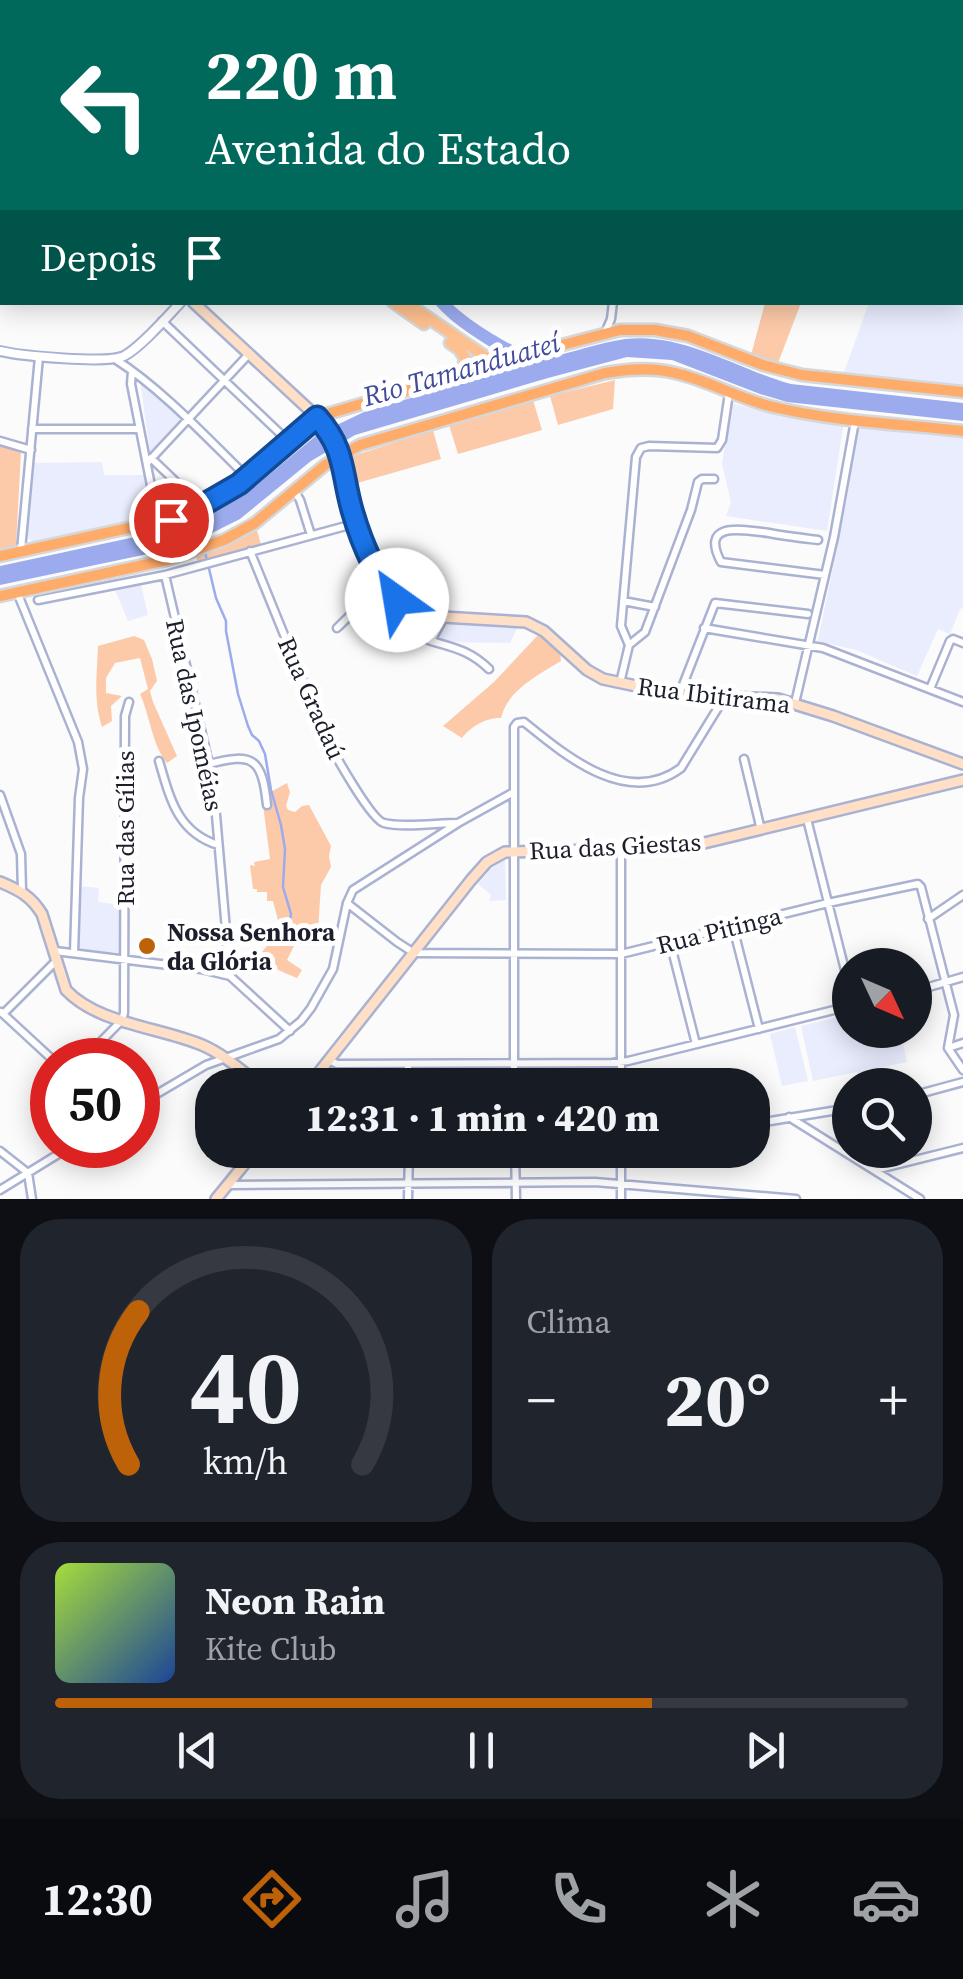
<!DOCTYPE html>
<html lang="pt">
<meta charset="utf-8">
<style>
:root{--surface:#171b24;--page:#20242c;--text:#f1f3f6;--muted:#9ea1a6;--line:#363941;--accent:#bd6209}
body{margin:0;font-family:"Source Serif 4",serif;background:var(--page);color:var(--text);height:100vh;display:flex;flex-direction:column;font-size:38px;white-space:nowrap}
*{box-sizing:border-box;margin:0}
p{font-size:32px;color:var(--muted)}
.icon{flex:none;width:55px;height:55px;fill:none;stroke:currentColor;stroke-width:2;stroke-linecap:round;stroke-linejoin:round}
.map{position:relative;height:1199px;overflow:hidden}
.panel{display:flex;flex-direction:column;gap:20px;padding:20px;background:#0d0f14;flex:1}
.panel>*{flex:none}
.top-card{position:absolute;left:0px;top:0px;width:965px;height:305px;box-shadow:0 5px 25px #0003;background:#00695c;color:#fff;overflow:hidden}
.needle{width:65px;rotate:134deg}
.fabs{position:absolute;left:832px;top:948px;display:grid;gap:20px}
.fabs a{display:grid;place-items:center;width:100px;height:100px;border-radius:50%;background:var(--surface);box-shadow:0 5px 25px #0003;font-size:50px}
.speed{position:absolute;left:30px;top:1038px;display:flex;gap:20px;font-size:50px;font-weight:700;text-align:center}
.speed>*{display:grid;place-content:center;width:130px;height:130px;border-radius:50%;background:var(--surface);box-shadow:0 5px 25px #0003;line-height:1}
.speed .limit{border:15px solid #d22;background:#fff;color:#111}
.pin{position:absolute;display:grid;place-items:center;width:85px;height:85px;color:#fff;margin:-42px;border:5px solid #fff;border-radius:50%;box-shadow:0 2px 10px #0007}
.me{position:absolute;width:110px;margin:-55px;rotate:328deg;stroke-linejoin:round;filter:drop-shadow(0 0 8px #0008)}
.turn{display:flex;align-items:center;gap:35px;height:210px;padding:0 40px;font-size:45px}
.turn .icon{width:130px;height:130px;stroke-width:2.5}
.turn b{display:block;font-size:70px;line-height:85px}
.then{display:flex;align-items:center;height:95px;padding:0 40px;background:#0003;gap:20px;font-size:38px}
.big{font-size:75px;font-weight:800;line-height:1.1}
.panel .widget{flex:1;display:flex;flex-direction:column;justify-content:center;gap:15px;min-width:0;padding:0 35px;border-radius:40px;background:var(--page)}
.panel .dial{align-items:center;gap:0}
.dial svg{height:260px;overflow:visible;fill:none;stroke:var(--line);stroke-width:7;stroke-linecap:round;text-anchor:middle}
.dial text{fill:var(--text);stroke:none}
.song{display:flex;align-items:center;gap:30px}
.cover{width:120px;height:120px;border-radius:15px;background:linear-gradient(135deg,hsl(80 70% 55%),hsl(220 70% 35%))}
.played{height:10px;border-radius:5px;background:linear-gradient(90deg,var(--accent) 70%,var(--line) 70%)}
.keys{display:flex;justify-content:space-around;direction:ltr}
.heat{display:flex;justify-content:space-between;align-items:center;font-size:55px;direction:ltr}
.panel .tiles{flex:1;display:grid;gap:20px;grid-template-columns:1fr 1fr}
.widget:last-child{grid-column:span 2}
.trip{position:absolute;left:195px;top:1068px;width:575px;height:100px;border-radius:40px;background:var(--surface);box-shadow:0 5px 25px #0003;font-weight:800;line-height:100px;text-align:center}
.tabs{display:flex;height:160px;justify-content:space-around;align-items:center;background:#090b0e;color:var(--muted)}
.tabs .icon{width:70px;height:70px}
.tabs .selected{color:var(--accent)}
.tabs b{font-size:45px;color:var(--text)}
.map>svg:first-child{display:block}
</style>
<div class="map">
<svg width="963" height="1199" viewBox="0 0 963 1199">
<rect width="100%" height="100%" fill="#fbfbfb"/>
<!-- built -->
<path fill="#e9edfe" d="M 963,211 L 963,385 L 844,372 L 869,303 L 962,302 Z
M 140,380 L 182,419 L 150,452 Z
M 731,403 L 773,414 L 844,421 L 827,531 L 726,516 L 731,502 L 722,464 Z
M 858,426 L 963,436 L 963,608 L 960,609 L 950,634 L 938,629 L 917,676 L 856,650 L 818,641 L 847,497 Z
M 102,462 L 104,475 L 144,475 L 149,512 L 142,522 L 34,543 L 27,537 L 32,463 Z
M 141,585 L 148,615 L 128,621 L 115,590 Z
M 438,618 L 519,624 L 510,643 L 447,642 L 434,639 Z
M 505,859 L 506,900 L 489,901 L 491,895 L 478,884 L 491,869 Z
M 79,886 L 99,888 L 98,902 L 120,905 L 122,953 L 78,950 Z
M 850,1014 L 850,1030 L 900,1030 L 907,1062 L 868,1070 L 871,1085 L 860,1085 L 857,1072 L 813,1081 L 801,1026 Z
M 795,1027 L 808,1081 L 782,1086 L 770,1034 Z"/>
<!-- green -->
<path fill="#fccaa9" d="M 765,303 L 801,303 L 778,363 L 751,355 Z
M 615,380 L 613,409 L 558,425 L 550,396 Z
M 533,400 L 542,430 L 458,454 L 449,425 Z
M 433,430 L 441,459 L 354,484 L 353,456 Z
M 0,446 L 21,452 L 16,547 L 0,550 Z
M 255,523 L 262,548 L 199,567 L 195,552 Z
M 538,635 L 560,652 L 561,661 C 538,675 507,691 501,718 C 487,717 470,727 462,738 L 443,726 L 494,682 Z
M 134,636 L 144,640 L 152,659 L 157,681 L 150,691 L 153,702 L 177,756 L 167,763 C 152,745 150,716 140,694 L 148,689 L 140,658 L 115,663 L 106,678 L 106,693 L 122,696 L 111,706 L 112,721 L 102,727 C 93,699 97,675 98,646 Z
M 287,783 L 290,792 L 286,806 L 288,810 L 295,812 L 302,806 L 309,805 L 331,846 L 329,856 L 331,867 L 321,885 L 318,930 L 311,940 L 298,938 L 287,960 L 302,970 L 297,978 C 281,971 270,969 262,952 L 270,942 L 277,937 L 280,928 L 273,901 L 267,901 L 267,892 L 257,892 L 257,889 L 253,889 L 250,865 L 255,866 L 254,862 L 270,859 L 262,797 Z"/>
<!-- water -->
<path fill="#9cabee" d="M 434,303 L 451,303 C 467,320 525,357 548,358 C 573,352 599,343 625,339 C 683,332 737,369 791,384 L 963,403 L 963,421 L 787,402 L 760,394 L 672,360 L 627,357 L 548,378 L 355,435 L 311,461 L 240,519 L 202,538 L 143,555 L 0,585 L 0,566 L 172,529 L 211,514 L 247,493 L 318,434 L 366,411 L 521,366 C 492,347 457,330 434,303 Z"/>
<g fill="none" stroke-linecap="round" stroke-linejoin="round">
<!-- stream -->
<path stroke="#9cabee" stroke-width="2.5" d="M 962,101 L 963,101
M 205,552 L 216,598 L 226,621 L 226,631 L 238,694 L 248,726 L 252,735 L 259,741 L 265,754 L 271,790 L 281,825 L 285,849 L 283,887 L 291,914 L 286,945"/>
<defs>
<path id="minor" d="M 962,193 L 963,193
M 0,235 L 2,237
M 0,261 L 2,258
M 162,321 L 288,441
M 605,333 L 611,319 L 613,302
M 115,359 C 162,389 208,439 248,478
M 132,371 L 131,384 L 158,521
M 32,429 L 140,429
M 0,441 L 31,450
M 151,458 L 200,505
M 148,462 L 249,354
M 294,490 L 300,500 L 311,535
M 818,540 C 802,538 785,536 769,533 C 744,530 699,520 721,562 L 825,575
M 21,550 L 39,357
M 250,551 L 326,738 C 334,753 371,820 384,823 C 401,828 438,823 457,823
M 165,575 L 209,764 L 216,815 L 230,976
M 17,592 L 78,742 L 83,769 L 79,798 L 74,953
M 38,600 L 165,575 L 357,523
M 398,601 L 397,610 L 401,623
M 623,601 L 655,607
M 337,628 C 346,620 357,606 368,604 C 384,601 395,622 406,629 C 437,649 460,641 489,669
M 704,628 L 823,648 L 963,702
M 431,641 L 444,617
M 629,645 L 645,632 L 691,510 L 698,482 L 702,479 L 714,479
M 620,683 L 629,645 L 621,626 L 636,457 L 641,448 L 649,446 L 717,448 L 722,440 L 729,393
M 930,689 L 950,641 L 953,639 L 963,643
M 679,695 L 715,603 L 808,614
M 795,703 L 834,537 L 855,421
M 744,759 L 761,830
M 159,761 C 170,798 177,832 218,845
M 209,764 C 254,752 262,759 267,805
M 0,795 L 21,854 L 22,891
M 807,819 L 850,990
M 621,850 L 621,1085
M 347,903 L 397,942 L 414,953 L 621,954 L 828,903 L 918,884 L 921,887 L 954,1015 L 948,1048
M 928,919 L 963,895
M 733,927 L 759,1029
M 670,942 L 696,1044
M 55,951 L 201,969 L 230,976 L 290,1031
M 915,991 L 963,977
M 1,1012 L 53,1060
M 3,1014 L 56,961
M 948,1048 L 963,1070
M 948,1048 L 963,1043
M 83,1060 L 122,1020 L 124,1013 L 125,716 L 129,702
M 329,1060 L 337,1064 L 612,1063 L 628,1061 L 850,1006
M 408,1065 L 408,1085
M 514,1085 L 514,727 L 517,723 L 524,722 C 566,756 627,808 681,768 L 724,698
M 915,1095 L 963,1082
M 138,1105 L 206,1065 L 279,1039 L 301,1021 L 311,1008 L 333,969 L 347,903 L 353,890 L 458,823 L 512,793
M 789,1117 L 920,1199
M 752,1124 L 850,1108
M 515,1150 L 516,1199
M 621,1150 L 621,1199
M 0,1151 L 28,1173 L 32,1199
M 875,1170 L 963,1148
M 229,1185 L 595,1182 L 796,1199
M 0,1190 L 73,1145
M 408,1199 L 409,1150"/>
<path id="tertiary" d="M 0,166 L 2,167
M 0,351 C 22,356 107,364 124,356 C 141,347 167,317 181,302"/>
<path id="secondary" d="M 193,302 L 317,417 L 330,433 L 339,449 L 353,511 L 379,576 L 389,591 L 407,609 L 443,617 L 526,622 L 544,631 L 587,670 L 603,679 L 679,695 L 778,699 L 833,716 L 963,764
M 0,882 C 19,890 31,896 42,914 L 66,990 C 98,1024 159,1027 202,1045 C 223,1054 241,1070 260,1085
M 309,1085 L 471,880 L 487,862 L 505,852 L 645,849 L 700,844 L 963,780
M 216,1199 L 256,1150"/>
<path id="primary" d="M 94,0 L 95,2
M 104,0 L 105,2
M 393,302 L 424,324
M 405,302 L 496,364
M 450,343 L 459,349 L 465,358 L 462,375"/>
<path id="trunk" d="M 0,556 L 179,517 L 201,506 L 248,478 L 317,417 L 562,345 L 620,330 L 655,330 L 688,336 L 763,365 L 802,375 L 963,392
M 0,596 L 167,560 L 224,540 L 255,523 L 325,465 L 360,445 L 605,373 C 629,369 652,367 675,373 C 711,381 742,401 778,408 C 838,422 902,424 963,431"/>
</defs>
<!-- minor casing -->
<use href="#minor" stroke="#aab2d2" stroke-width="11"/>
<!-- tertiary casing -->
<use href="#tertiary" stroke="#aab2d2" stroke-width="12"/>
<!-- secondary casing -->
<use href="#secondary" stroke="#aab2d2" stroke-width="14"/>
<!-- primary casing -->
<use href="#primary" stroke="#d6d7d9" stroke-width="15"/>
<!-- trunk casing -->
<use href="#trunk" stroke="#d6d7d9" stroke-width="15"/>
<!-- minor -->
<use href="#minor" stroke="#fff" stroke-width="6"/>
<!-- tertiary -->
<use href="#tertiary" stroke="#fff" stroke-width="8"/>
<!-- secondary -->
<use href="#secondary" stroke="#ffe0c7" stroke-width="9"/>
<!-- primary -->
<use href="#primary" stroke="#ffc08f" stroke-width="10"/>
<!-- trunk -->
<use href="#trunk" stroke="#ffab6a" stroke-width="10"/>
<defs>
<path id="rail" d="M 193,0 L 212,2
M 284,0 L 304,2
M 962,73 L 963,73"/>
</defs>
<!-- rail casing -->
<use href="#rail" stroke="#87888f" stroke-width="6"/>
<!-- rail -->
<use href="#rail" stroke="#fff" stroke-width="2.5" stroke-dasharray="8" stroke-linecap="butt"/>
</g>
<g fill="none" stroke-linecap="round" stroke-linejoin="round">
<defs>
<path id="route" d="M 171,520 L 201,506 L 239,484 L 317,417 C 346,450 341,471 352,510 C 361,541 375,576 397,600"/>
</defs>
<!-- route casing -->
<use href="#route" stroke="#114b97" stroke-width="25"/>
<!-- route -->
<use href="#route" stroke="#1a73e8" stroke-width="18"/>
</g>
<!-- markers -->
<circle fill="#bd6209" stroke="#fff" stroke-width="4" cx="147" cy="946" r="10"/>
<g text-anchor="middle" dominant-baseline="central" stroke-width="10" stroke-linejoin="round" paint-order="stroke">
<!-- street labels -->
<g font-size="25" fill="#1c1f2b" stroke="#fff">
<text transform="translate(714 695) rotate(7)">Rua Ibitirama</text>
<text transform="translate(312 698) rotate(66)">Rua Gradaú</text>
<text transform="translate(195 715) rotate(78)">Rua das Ipoméias</text>
<text transform="translate(125 828) rotate(-90)">Rua das Gílias</text>
<text transform="translate(615 846) rotate(-3)">Rua das Giestas</text>
<text transform="translate(719 930) rotate(-14)">Rua Pitinga</text>
</g>
<!-- poi labels -->
<g font-size="25" font-weight="bold" fill="#1c1f2b" stroke="#fff" text-anchor="start">
<text x="167" y="932">Nossa Senhora<tspan x="167" dy="29">da Glória</tspan></text>
</g>
<!-- water labels -->
<g font-size="28" font-style="italic" fill="#414c9b" stroke="#fff">
<text transform="translate(461 369) rotate(-16)">Rio Tamanduateí</text>
</g>
</g>
</svg>
<div class="fabs">
<a><svg class="needle" viewBox="-14 -14 28 28"><path d="M0-13l5 13h-10z" fill="#e53935"/><path d="M0 13l5-13h-10z" fill="#9ea1a6"/></svg></a>
<a><svg class="icon" aria-label="search" viewBox="0 0 24 24"><circle cx="10" cy="10" r="6"/><path d="M15 15l6 6"/></svg></a>
</div>
<div class="speed"><div class="limit">50</div></div>
<div class="pin" style="left:171px;top:520px;background:#d93025"><svg class="icon" aria-label="arrive" viewBox="0 0 24 24"><path d="M6 21V4h12l-3 4 3 4H6"/></svg></div>
<svg class="me" style="left:397px;top:600px" viewBox="-20 -20 40 40"><circle r="19" fill="#fff"/><path d="M0-13L10 11 0 6-10 11z" fill="#1a73e8"/></svg>
<div class="trip">12:31 · 1 min · 420 m</div>
<div class="top-card">
<div class="turn"><svg class="icon" aria-label="left" viewBox="0 0 24 24"><path d="M17 20v-9H6M10 6l-5 5 5 5"/></svg><div><b>220 m</b>Avenida do Estado</div></div>
<div class="then">Depois<svg class="icon" aria-label="arrive" viewBox="0 0 24 24"><path d="M6 21V4h12l-3 4 3 4H6"/></svg></div>
</div>
</div>
<section class="panel">
<div class="tiles">
<div class="widget dial"><svg viewBox="0 0 100 80">
<path d="M14 69A42 42 0 1 1 86 69"/>
<path d="M14 69A42 42 0 0 1 17 22" stroke="#bd6209"/>
<text x="50" y="56" font-size="32" font-weight="700">40</text>
<text x="50" y="72" font-size="11">km/h</text>
</svg></div>
<div class="widget"><p>Clima</p>
<div class="heat"><a>−</a><b class="big">20°</b><a>+</a></div>
</div>
<div class="widget">
<div class="song"><i class="cover"></i><div><b>Neon Rain</b><p>Kite Club</p></div></div>
<div class="played"></div>
<div class="keys"><svg class="icon" aria-label="previous" viewBox="0 0 24 24"><path d="M18 5L8 12l10 7zM5 5v14"/></svg><svg class="icon" aria-label="pause" viewBox="0 0 24 24"><path d="M8 5v14M16 5v14"/></svg><svg class="icon" aria-label="next" viewBox="0 0 24 24"><path d="M6 5l10 7-10 7zM19 5v14"/></svg></div>
</div>
</div>
</section>
<nav class="tabs">
<b>12:30</b>
<svg class="icon selected" aria-label="directions" viewBox="0 0 24 24"><path d="M12 3l9 9-9 9-9-9zM9 14v-3h6M13 9l2 2-2 2"/></svg>
<svg class="icon" aria-label="music" viewBox="0 0 24 24"><path d="M9 18V5l10-2v13"/><circle cx="6" cy="18" r="3"/><circle cx="16" cy="16" r="3"/></svg>
<svg class="icon" aria-label="phone" viewBox="0 0 24 24"><path d="M5 4h4l2 5-3 2q2 4 5 5l2-3 5 2v4C11 20 4 13 5 4z"/></svg>
<svg class="icon" aria-label="climate" viewBox="0 0 24 24"><path d="M12 3v18M4 7l16 10M4 17L20 7"/></svg>
<svg class="icon" aria-label="car" viewBox="0 0 24 24"><path d="M5 17H2v-5l4-1 3-4h7l3 4 3 1v5h-3M9 17h6M6 11h13"/><circle cx="7" cy="17" r="2"/><circle cx="17" cy="17" r="2"/></svg>
</nav>
